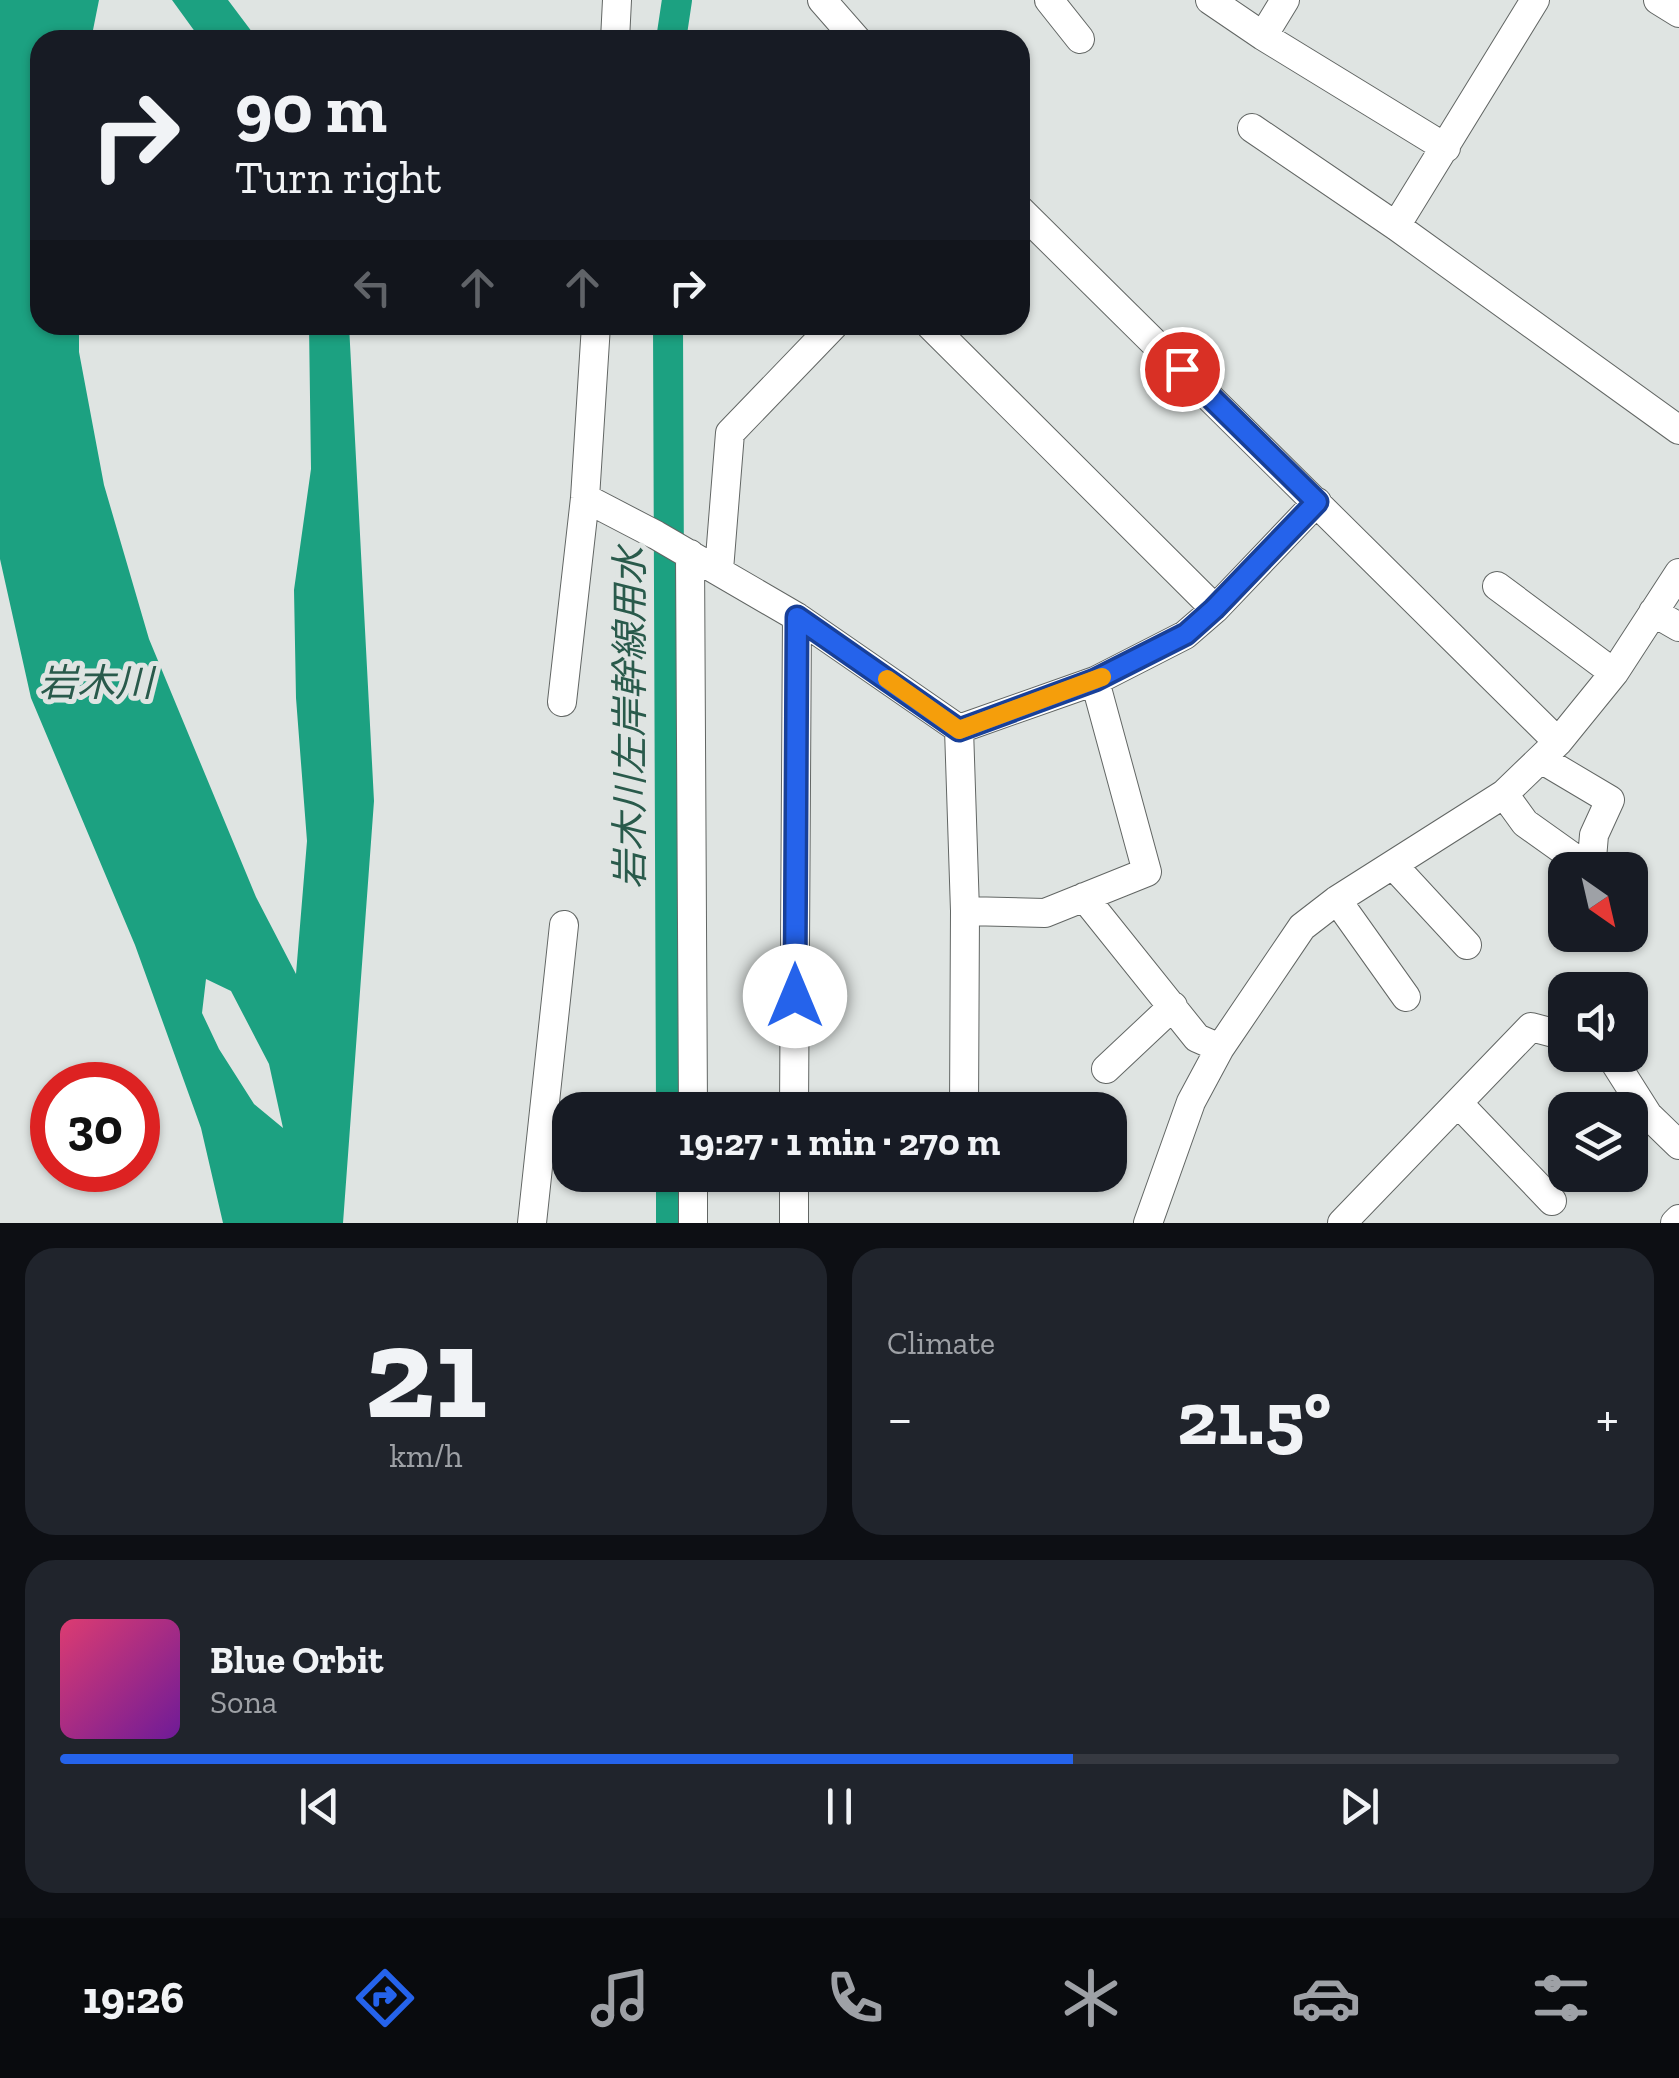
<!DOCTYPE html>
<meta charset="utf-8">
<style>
:root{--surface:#171b24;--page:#20242c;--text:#f1f3f6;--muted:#9ea1a6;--line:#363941;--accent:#2563eb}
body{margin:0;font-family:"Zilla Slab","Noto Sans JP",serif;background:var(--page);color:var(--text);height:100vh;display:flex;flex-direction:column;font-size:38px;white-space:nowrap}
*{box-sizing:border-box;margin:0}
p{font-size:32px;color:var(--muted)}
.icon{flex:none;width:55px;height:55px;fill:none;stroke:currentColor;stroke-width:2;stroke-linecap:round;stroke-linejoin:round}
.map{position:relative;height:1223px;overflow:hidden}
.details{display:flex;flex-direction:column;gap:25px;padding:25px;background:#0d0f14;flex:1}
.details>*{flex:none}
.guide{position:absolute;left:30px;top:30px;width:1000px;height:305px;border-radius:30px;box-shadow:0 2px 8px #0004;background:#171b24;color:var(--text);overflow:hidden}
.needle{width:65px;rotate:146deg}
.buttons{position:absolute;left:1548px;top:852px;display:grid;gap:20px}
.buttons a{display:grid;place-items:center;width:100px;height:100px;border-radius:20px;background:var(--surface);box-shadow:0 2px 8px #0004;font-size:50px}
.speed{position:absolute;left:30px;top:1062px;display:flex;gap:20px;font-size:50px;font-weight:700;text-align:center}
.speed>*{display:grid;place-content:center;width:130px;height:130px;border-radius:50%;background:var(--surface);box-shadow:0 2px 8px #0004;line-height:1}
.speed .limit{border:15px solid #d22;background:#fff;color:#111}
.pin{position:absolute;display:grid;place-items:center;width:85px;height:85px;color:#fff;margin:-42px;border:5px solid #fff;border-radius:50%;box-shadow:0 2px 10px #0007}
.me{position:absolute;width:110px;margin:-55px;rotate:0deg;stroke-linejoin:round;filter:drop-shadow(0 0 8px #0008)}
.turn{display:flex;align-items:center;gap:35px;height:210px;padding:0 40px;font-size:45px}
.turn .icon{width:130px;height:130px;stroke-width:2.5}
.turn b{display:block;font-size:70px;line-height:85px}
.lanes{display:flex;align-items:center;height:95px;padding:0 40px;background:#0003;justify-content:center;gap:50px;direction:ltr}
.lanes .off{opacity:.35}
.big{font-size:75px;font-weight:700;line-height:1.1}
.details .card{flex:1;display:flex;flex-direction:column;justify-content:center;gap:15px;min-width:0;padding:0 35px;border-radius:30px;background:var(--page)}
.details .dial{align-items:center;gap:0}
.dial b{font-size:130px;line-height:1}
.song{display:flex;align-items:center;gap:30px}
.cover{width:120px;height:120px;border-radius:15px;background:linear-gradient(135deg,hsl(340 70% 55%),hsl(280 70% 35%))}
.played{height:10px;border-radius:5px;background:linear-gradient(90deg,var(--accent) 65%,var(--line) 65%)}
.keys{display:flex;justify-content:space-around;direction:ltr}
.heat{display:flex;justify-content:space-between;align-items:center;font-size:55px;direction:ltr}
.details .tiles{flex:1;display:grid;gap:25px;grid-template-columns:1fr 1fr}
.card:last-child{grid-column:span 2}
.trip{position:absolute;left:552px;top:1092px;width:575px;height:100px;border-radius:30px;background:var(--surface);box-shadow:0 2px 8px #0004;font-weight:700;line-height:100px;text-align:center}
.tab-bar{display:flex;height:160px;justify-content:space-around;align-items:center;background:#090b0e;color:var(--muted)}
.tab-bar .icon{width:70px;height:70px}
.tab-bar .active{color:var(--accent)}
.tab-bar b{font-size:45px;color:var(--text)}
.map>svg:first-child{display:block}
</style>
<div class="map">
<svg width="1679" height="1223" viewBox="0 0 1679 1223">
<rect width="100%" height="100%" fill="#dfe4e2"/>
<!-- water -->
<path fill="#1ca181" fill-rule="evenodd" d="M 0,0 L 99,0 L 91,40 L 40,40 L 40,325 L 79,325 L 79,352 L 104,485 L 149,639 L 256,897 L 296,974 L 307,841 L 296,698 L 294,590 L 311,469 L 309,325 L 349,325 L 374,801 L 343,1223 L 223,1223 L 201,1128 L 135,945 L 31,698 L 0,559 ZM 206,979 L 231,991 L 269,1064 L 283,1128 L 254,1104 L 219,1049 L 202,1013 Z
M 172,0 L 228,0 L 258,40 L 201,40 Z"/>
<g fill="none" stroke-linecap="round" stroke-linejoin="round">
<!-- canal -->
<path stroke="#1ca181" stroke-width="30" d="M 671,40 L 677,0
M 668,325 L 671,1110
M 671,1175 L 671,1223"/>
<defs>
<path id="minor" d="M 822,0 L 857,40
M 1049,0 L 1080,39
M 1210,0 L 1263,36 L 1446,148
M 1658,0 L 1679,13
M 1263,36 L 1285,0
M 615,40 L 617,0
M 1252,128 L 1396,226 L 1679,430
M 1020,210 L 1558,742
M 1396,226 L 1535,0
M 930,325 L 1215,609
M 585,498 L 656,535 L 797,617 L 959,729 L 1095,681 L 1185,635 L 1215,609 L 1317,502
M 690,554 L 693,1110
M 719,570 L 730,433 L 834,325
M 1497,586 L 1614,673
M 1653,612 L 1679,627
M 562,702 L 585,498 L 596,325
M 959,729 L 965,911 L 964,1110
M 1541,759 L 1610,800 L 1594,835 L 1591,870
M 1504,794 L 1525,823 L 1591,870
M 1393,865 L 1467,945
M 1084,897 L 1197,1038 L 1220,1048
M 1337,900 L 1406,997
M 965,911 L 1045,913 L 1147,872 L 1095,681
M 1610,1055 L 1648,1115 L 1679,1145
M 1106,1069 L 1173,1006
M 1458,1103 L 1552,1201
M 794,1110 L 797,617
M 693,1175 L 693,1223
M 532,1223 L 564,925
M 794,1223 L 794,1175
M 1148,1223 L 1191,1102 L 1220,1048 L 1302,927 L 1337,900 L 1504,794 L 1558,742 L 1614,673 L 1679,573
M 1342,1223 L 1531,1027 L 1565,1036
M 1675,1223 L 1679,1219"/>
</defs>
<!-- minor casing -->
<use href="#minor" stroke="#626664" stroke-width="30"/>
<!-- minor -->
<use href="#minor" stroke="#fff" stroke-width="28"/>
</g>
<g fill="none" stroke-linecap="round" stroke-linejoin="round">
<defs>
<path id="route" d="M 795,996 L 797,617 L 959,730 L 1095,680 L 1186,634 L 1214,609 L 1317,502 L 1182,369"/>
</defs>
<!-- route casing -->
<use href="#route" stroke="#184099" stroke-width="25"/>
<!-- route -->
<use href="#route" stroke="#2563eb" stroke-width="18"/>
<!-- slow -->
<path stroke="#f59e0b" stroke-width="18" d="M 887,679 L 959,730 L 1102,677"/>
</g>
<g text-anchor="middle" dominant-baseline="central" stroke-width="10" stroke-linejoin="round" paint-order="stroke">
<!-- water labels -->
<g font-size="38" font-style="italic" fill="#295a4b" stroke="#dfe4e2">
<text x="96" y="683">岩木川</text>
<text transform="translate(630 718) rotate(-90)">岩木川左岸幹線用水</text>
</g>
</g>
</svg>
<div class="buttons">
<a><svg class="needle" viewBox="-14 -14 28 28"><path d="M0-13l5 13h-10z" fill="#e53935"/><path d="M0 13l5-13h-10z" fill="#9ea1a6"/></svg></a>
<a><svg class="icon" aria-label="sound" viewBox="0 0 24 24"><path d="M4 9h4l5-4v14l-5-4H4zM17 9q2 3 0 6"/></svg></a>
<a><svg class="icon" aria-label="layers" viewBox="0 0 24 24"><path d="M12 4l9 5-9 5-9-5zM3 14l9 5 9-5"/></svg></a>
</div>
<div class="speed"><div class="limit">30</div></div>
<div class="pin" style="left:1182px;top:369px;background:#d93025"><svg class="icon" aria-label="arrive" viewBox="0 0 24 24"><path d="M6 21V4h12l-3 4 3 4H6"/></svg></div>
<svg class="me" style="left:795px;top:996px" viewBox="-20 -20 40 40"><circle r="19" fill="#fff"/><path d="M0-13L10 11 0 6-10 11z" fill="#2563eb"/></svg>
<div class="trip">19:27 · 1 min · 270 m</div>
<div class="guide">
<div class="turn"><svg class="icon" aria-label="right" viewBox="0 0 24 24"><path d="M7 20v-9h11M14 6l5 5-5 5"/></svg><div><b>90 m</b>Turn right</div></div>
<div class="lanes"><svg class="icon off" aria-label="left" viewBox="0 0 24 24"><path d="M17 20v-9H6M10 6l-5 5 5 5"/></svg><svg class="icon off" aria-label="ahead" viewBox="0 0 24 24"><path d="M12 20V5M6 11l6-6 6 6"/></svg><svg class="icon off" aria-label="ahead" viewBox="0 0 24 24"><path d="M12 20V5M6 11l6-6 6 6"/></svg><svg class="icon" aria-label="right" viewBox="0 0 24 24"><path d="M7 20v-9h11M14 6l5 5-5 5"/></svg></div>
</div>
</div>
<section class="details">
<div class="tiles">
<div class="card dial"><b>21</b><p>km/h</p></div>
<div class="card"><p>Climate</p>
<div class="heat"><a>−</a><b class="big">21.5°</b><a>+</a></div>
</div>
<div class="card">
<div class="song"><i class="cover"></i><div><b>Blue Orbit</b><p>Sona</p></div></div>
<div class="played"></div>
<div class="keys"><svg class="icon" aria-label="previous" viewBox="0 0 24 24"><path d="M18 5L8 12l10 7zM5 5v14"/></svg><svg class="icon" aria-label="pause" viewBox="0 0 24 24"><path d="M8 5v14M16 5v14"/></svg><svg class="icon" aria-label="next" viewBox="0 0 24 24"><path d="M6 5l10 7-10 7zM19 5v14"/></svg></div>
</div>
</div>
</section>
<nav class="tab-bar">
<b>19:26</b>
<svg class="icon active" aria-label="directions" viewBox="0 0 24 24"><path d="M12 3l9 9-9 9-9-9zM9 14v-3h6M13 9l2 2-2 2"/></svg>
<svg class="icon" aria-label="music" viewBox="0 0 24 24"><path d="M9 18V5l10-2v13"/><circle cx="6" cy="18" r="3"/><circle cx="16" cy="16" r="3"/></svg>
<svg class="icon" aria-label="phone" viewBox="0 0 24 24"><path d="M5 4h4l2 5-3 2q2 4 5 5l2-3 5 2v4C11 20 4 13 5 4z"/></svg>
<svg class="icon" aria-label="climate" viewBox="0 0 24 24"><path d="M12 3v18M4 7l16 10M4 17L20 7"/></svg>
<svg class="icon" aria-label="car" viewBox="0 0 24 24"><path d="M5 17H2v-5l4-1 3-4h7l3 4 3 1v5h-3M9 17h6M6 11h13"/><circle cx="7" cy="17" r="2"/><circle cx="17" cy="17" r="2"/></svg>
<svg class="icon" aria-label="filters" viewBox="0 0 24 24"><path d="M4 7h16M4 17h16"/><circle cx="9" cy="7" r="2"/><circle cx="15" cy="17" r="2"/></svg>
</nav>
